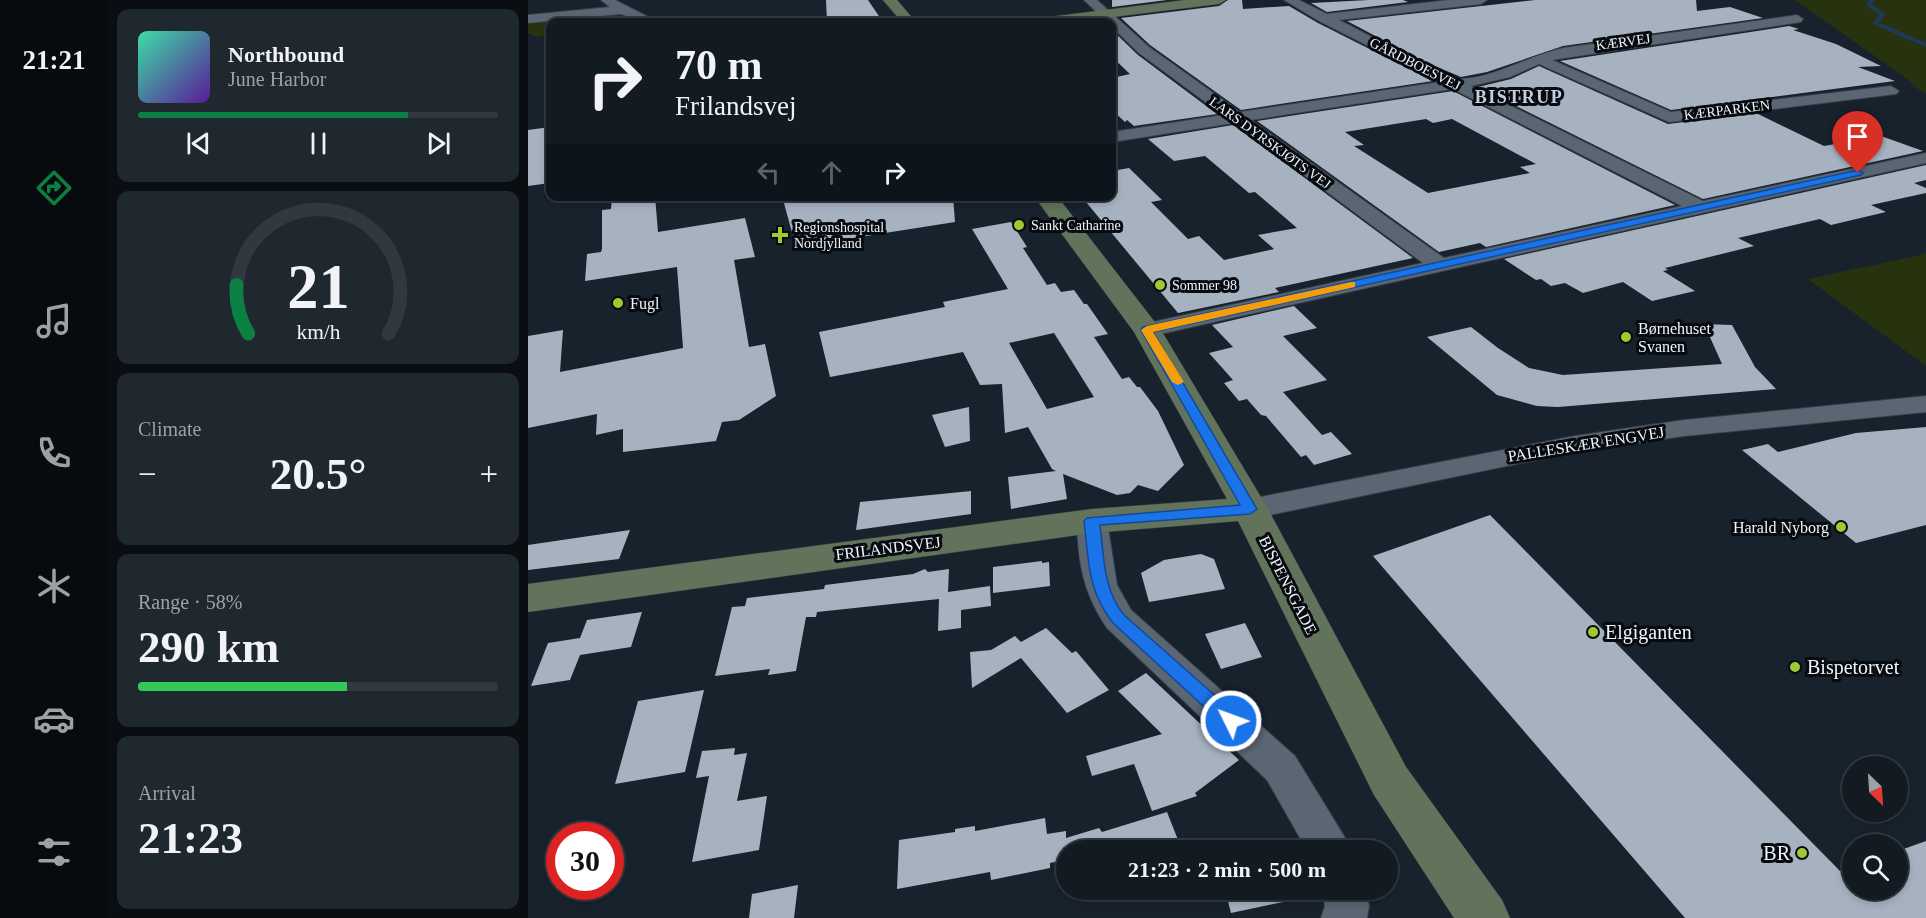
<!DOCTYPE html>
<meta charset="utf-8">
<style>
:root{--surface:#121a22;--page:#1f272f;--text:#f1f3f6;--muted:#9ca1a5;--line:#313840;--accent:#0b8043}
body{margin:0;font-family:"Times New Roman",serif;background:var(--page);color:var(--text);height:100vh;display:flex;flex-direction:column;font-size:22px;white-space:nowrap}
*{box-sizing:border-box;margin:0}
p{font-size:20px;color:var(--muted)}
.icon{flex:none;width:33px;height:33px;fill:none;stroke:currentColor;stroke-width:2;stroke-linecap:round;stroke-linejoin:round}
.map{position:relative;flex:1;overflow:hidden}
.details{display:flex;flex-direction:column;gap:9px;padding:9px;background:#0a0e13;width:420px}
.details>*{flex:none}
.guide{position:absolute;left:18px;top:18px;width:570px;height:183px;border-radius:12px;box-shadow:0 3px 9px #0003,0 0 0 2px var(--line);background:#121a22;color:var(--text);overflow:hidden}
.needle{width:39px;rotate:155deg}
.buttons{position:absolute;left:1314px;top:756px;display:grid;gap:12px}
.buttons a{display:grid;place-items:center;width:66px;height:66px;border-radius:50%;background:var(--surface);box-shadow:0 3px 9px #0003,0 0 0 2px var(--line);font-size:30px}
.speed{position:absolute;left:18px;top:822px;display:flex;gap:12px;font-size:30px;font-weight:700;text-align:center}
.speed>*{display:grid;place-content:center;width:78px;height:78px;border-radius:50%;background:var(--surface);box-shadow:0 3px 9px #0003,0 0 0 2px var(--line);line-height:1}
.speed .limit{border:9px solid #d22;background:#fff;color:#111}
.pin{position:absolute;display:grid;place-items:center;width:51px;height:51px;color:#fff;margin:-62px -26px;border-radius:50% 50% 50% 0;rotate:-45deg;box-shadow:0 0 6px #0007}
.pin .icon{rotate:45deg}
.me{position:absolute;width:66px;margin:-33px;rotate:312deg;stroke-linejoin:round;filter:drop-shadow(0 0 4px #0008)}
.turn{display:flex;align-items:center;gap:21px;height:126px;padding:0 30px;font-size:27px}
.turn .icon{width:78px;height:78px;stroke-width:2.5}
.turn b{display:block;font-size:42px;line-height:51px}
.lanes{display:flex;align-items:center;height:57px;padding:0 30px;background:#0003;justify-content:center;gap:30px;direction:ltr}
.lanes .off{opacity:.35}
.big{font-size:45px;font-weight:800;line-height:1.1}
.details .tile{flex:1;display:flex;flex-direction:column;justify-content:center;gap:9px;min-width:0;padding:0 21px;border-radius:12px;background:var(--page)}
.details .dial{align-items:center;gap:0}
.dial svg{height:156px;overflow:visible;fill:none;stroke:var(--line);stroke-width:7;stroke-linecap:round;text-anchor:middle}
.dial text{fill:var(--text);stroke:none}
.song{display:flex;align-items:center;gap:18px}
.cover{width:72px;height:72px;border-radius:9px;background:linear-gradient(135deg,hsl(160 70% 55%),hsl(270 70% 35%))}
.played{height:6px;border-radius:3px;background:linear-gradient(90deg,var(--accent) 75%,var(--line) 75%)}
.keys{display:flex;justify-content:space-around;direction:ltr}
.heat{display:flex;justify-content:space-between;align-items:center;font-size:33px;direction:ltr}
.charge{height:9px;border-radius:4px;background:linear-gradient(90deg,#34c759 58%,var(--line) 0)}
.trip{position:absolute;left:528px;top:840px;width:342px;height:60px;border-radius:30px;background:var(--surface);box-shadow:0 3px 9px #0003,0 0 0 2px var(--line);font-weight:800;line-height:60px;text-align:center}
main{display:flex;flex:1;min-height:0}
.tabs{display:flex;flex-direction:column;width:108px;justify-content:space-around;align-items:center;background:#070a0e;color:var(--muted)}
.tabs .icon{width:42px;height:42px}
.tabs .current{color:var(--accent)}
.tabs b{font-size:27px;color:var(--text)}
.map>svg:first-child{display:block}
</style>
<main>
<nav class="tabs">
<b>21:21</b>
<svg class="icon current" aria-label="directions" viewBox="0 0 24 24"><path d="M12 3l9 9-9 9-9-9zM9 14v-3h6M13 9l2 2-2 2"/></svg>
<svg class="icon" aria-label="music" viewBox="0 0 24 24"><path d="M9 18V5l10-2v13"/><circle cx="6" cy="18" r="3"/><circle cx="16" cy="16" r="3"/></svg>
<svg class="icon" aria-label="phone" viewBox="0 0 24 24"><path d="M5 4h4l2 5-3 2q2 4 5 5l2-3 5 2v4C11 20 4 13 5 4z"/></svg>
<svg class="icon" aria-label="climate" viewBox="0 0 24 24"><path d="M12 3v18M4 7l16 10M4 17L20 7"/></svg>
<svg class="icon" aria-label="car" viewBox="0 0 24 24"><path d="M5 17H2v-5l4-1 3-4h7l3 4 3 1v5h-3M9 17h6M6 11h13"/><circle cx="7" cy="17" r="2"/><circle cx="17" cy="17" r="2"/></svg>
<svg class="icon" aria-label="filters" viewBox="0 0 24 24"><path d="M4 7h16M4 17h16"/><circle cx="9" cy="7" r="2"/><circle cx="15" cy="17" r="2"/></svg>
</nav>
<section class="details">
<div class="tile">
<div class="song"><i class="cover"></i><div><b>Northbound</b><p>June Harbor</p></div></div>
<div class="played"></div>
<div class="keys"><svg class="icon" aria-label="previous" viewBox="0 0 24 24"><path d="M18 5L8 12l10 7zM5 5v14"/></svg><svg class="icon" aria-label="pause" viewBox="0 0 24 24"><path d="M8 5v14M16 5v14"/></svg><svg class="icon" aria-label="next" viewBox="0 0 24 24"><path d="M6 5l10 7-10 7zM19 5v14"/></svg></div>
</div>
<div class="tile dial"><svg viewBox="0 0 100 80">
<path d="M14 69A42 42 0 1 1 86 69"/>
<path d="M14 69A42 42 0 0 1 8 44" stroke="#0b8043"/>
<text x="50" y="56" font-size="32" font-weight="700">21</text>
<text x="50" y="72" font-size="11">km/h</text>
</svg></div>
<div class="tile"><p>Climate</p>
<div class="heat"><a>−</a><b class="big">20.5°</b><a>+</a></div>
</div>
<div class="tile"><p>Range · 58%</p><b class="big">290 km</b><div class="charge"></div></div>
<div class="tile"><p>Arrival</p><b class="big">21:23</b></div>
</section>
<div class="map">
<svg width="1398" height="918" viewBox="0 0 1398 918">
<rect width="100%" height="100%" fill="#18222d"/>
<!-- green -->
<path fill="#27330f" d="M 1267,0 L 1398,0 L 1398,93 L 1390,89 L 1378,78 Z
M 85,13 L 106,22 L 22,22 L 22,35 L 9,37 L 0,33 L 0,21 Z
M 1398,253 L 1398,366 L 1280,279 L 1388,256 Z"/>
<g fill="none" stroke-linecap="round" stroke-linejoin="round">
<!-- stream -->
<path stroke="#1f3957" stroke-width="4" d="M 1344,0 L 1341,5 L 1355,15 L 1347,23 L 1398,45"/>
</g>
<!-- building -->
<path fill="#a6b2c0" fill-rule="evenodd" d="M 298,0 L 340,0 L 355,22 L 299,22 Z
M 584,0 L 639,0 L 584,7 Z
M 700,0 L 714,0 L 715,9 L 761,6 L 790,23 L 905,81 L 713,110 L 622,45 L 593,18 L 691,6 Z
M 841,0 L 875,0 L 880,2 L 799,12 L 783,3 Z
M 1007,0 L 1168,0 L 1169,11 L 1202,7 L 1235,18 L 1035,46 L 959,72 L 933,77 L 895,61 L 819,21 Z
M 1261,26 L 1271,29 L 1265,30 L 1308,44 L 1353,66 L 1330,67 L 1367,81 L 1143,110 L 1032,61 Z
M 584,30 L 610,55 L 689,114 L 606,126 L 599,120 L 597,122 L 584,110 L 584,78 L 602,74 L 584,57 Z
M 1011,66 L 1140,124 L 1228,113 L 1296,146 L 1353,136 L 1395,151 L 1175,199 L 950,87 L 983,79 Z
M 925,91 L 1147,205 L 958,247 L 952,243 L 911,252 L 729,121 ZM 898,119 L 905,123 L 924,119 L 1008,164 L 992,167 L 1002,173 L 900,193 L 826,146 L 836,145 L 817,132 Z
M 705,125 L 885,258 L 747,288 L 751,292 L 650,313 L 553,196 L 584,196 L 584,171 L 601,168 L 634,200 L 623,202 L 660,239 L 671,236 L 696,260 L 746,249 L 730,235 L 769,228 L 727,192 L 721,193 L 677,156 L 646,161 L 620,139 Z
M 22,127 L 22,183 L 0,186 L 0,130 Z
M 1398,165 L 1398,180 L 1386,183 L 1398,188 L 1398,193 L 1343,205 L 1358,212 L 1303,225 L 1292,219 L 1210,238 L 1226,246 L 1137,268 L 1140,270 L 1135,271 L 1167,291 L 1124,301 L 1095,282 L 1055,293 L 1037,283 L 1023,286 L 1013,279 L 1008,280 L 976,259 Z
M 84,196 L 127,196 L 130,232 L 217,218 L 227,257 L 206,260 L 221,347 L 237,344 L 248,396 L 211,420 L 194,422 L 188,441 L 95,452 L 95,429 L 68,435 L 69,414 L 0,428 L 0,336 L 35,330 L 32,372 L 155,348 L 149,267 L 57,281 L 59,254 L 73,252 L 74,249 L 74,210 L 83,209 Z
M 254,196 L 425,196 L 427,222 L 268,247 Z
M 483,222 L 499,247 L 495,248 L 519,285 L 527,283 L 533,292 L 546,290 L 556,304 L 559,304 L 580,334 L 566,337 L 594,379 L 601,377 L 609,387 L 612,387 L 630,411 L 656,465 L 630,491 L 610,485 L 602,493 L 589,495 L 535,474 L 539,499 L 483,509 L 480,477 L 528,471 L 524,469 L 500,427 L 477,433 L 474,384 L 452,385 L 435,352 L 302,377 L 291,332 L 417,307 L 415,302 L 480,289 L 444,229 ZM 526,333 L 566,397 L 519,409 L 481,343 Z
M 766,306 L 789,328 L 755,336 L 799,380 L 755,392 L 794,435 L 803,432 L 824,454 L 786,465 L 778,455 L 773,457 L 738,416 L 733,415 L 719,399 L 711,401 L 696,383 L 705,380 L 681,353 L 705,347 L 684,325 Z
M 1176,324 L 1204,325 L 1227,367 L 1248,389 L 1030,407 L 1009,406 L 969,395 L 899,337 L 943,327 L 970,348 L 1001,368 L 1035,375 L 1194,364 Z
M 441,407 L 442,441 L 417,447 L 404,415 Z
M 1398,427 L 1398,525 L 1328,543 L 1214,450 L 1240,444 L 1250,452 L 1328,433 Z
M 443,491 L 443,514 L 328,530 L 332,502 Z
M 962,515 L 1312,871 L 1324,867 L 1324,890 L 1370,890 L 1370,851 L 1398,841 L 1398,918 L 1157,918 L 845,556 Z
M 102,530 L 91,559 L 0,570 L 0,545 Z
M 673,554 L 686,559 L 697,589 L 621,602 L 613,573 L 636,560 Z
M 514,561 L 514,563 L 521,562 L 522,586 L 465,593 L 465,567 Z
M 397,569 L 400,572 L 421,569 L 420,592 L 462,586 L 463,606 L 433,610 L 433,628 L 410,631 L 411,599 L 289,612 L 288,617 L 278,617 L 268,671 L 240,675 L 242,669 L 187,676 L 204,607 L 217,606 L 219,598 L 296,589 L 297,585 L 385,574 Z
M 114,612 L 103,647 L 52,655 L 42,680 L 3,686 L 20,643 L 52,638 L 59,620 Z
M 717,623 L 734,657 L 693,669 L 677,634 Z
M 518,628 L 544,653 L 548,651 L 581,690 L 539,713 L 493,658 L 444,688 L 442,652 L 463,650 L 487,636 L 493,642 Z
M 618,673 L 711,760 L 667,793 L 669,796 L 624,811 L 606,764 L 564,776 L 558,756 L 634,734 L 590,691 Z
M 176,690 L 157,772 L 87,784 L 110,701 Z
M 207,748 L 206,755 L 219,753 L 209,801 L 239,796 L 231,850 L 164,862 L 181,776 L 168,778 L 174,751 Z
M 639,812 L 654,850 L 538,850 L 538,860 L 522,863 L 522,868 L 463,880 L 462,872 L 369,889 L 371,840 L 427,832 L 427,829 L 447,826 L 447,831 L 517,818 L 519,834 L 538,831 L 538,838 L 571,828 L 574,832 Z
M 270,885 L 266,918 L 221,918 L 224,894 Z
M 697,890 L 768,890 L 769,899 L 703,913 Z"/>
<g fill="none" stroke-linecap="round" stroke-linejoin="round">
<defs>
<path id="street" d="M 73,0 L 87,0 L 130,22 L 114,22 L 93,14 L 0,23 L 0,15 L 82,7 Z
M 556,0 L 569,0 L 621,47 L 712,112 L 912,82 L 791,21 L 756,0 L 771,0 L 799,14 L 921,0 L 959,0 L 953,4 L 811,20 C 829,29 922,79 933,79 C 969,77 1000,56 1035,48 L 1269,15 L 1275,19 L 1273,22 L 1024,60 L 1143,112 L 1363,86 L 1371,91 L 1368,94 L 1141,122 L 1011,64 L 982,77 L 943,86 L 1175,201 L 1398,153 L 1398,163 L 619,337 L 611,335 L 607,330 L 611,325 L 895,263 L 706,123 L 584,142 L 584,132 L 695,115 L 611,53 L 584,27 L 584,22 L 579,22 ZM 925,89 L 1154,206 L 916,258 L 723,120 Z
M 1398,396 L 1398,412 L 1156,436 L 1047,452 L 722,519 L 711,516 L 707,509 L 711,502 L 722,499 L 1047,436 L 1156,420 Z
M 564,511 L 575,514 L 579,521 L 589,585 L 603,610 L 767,756 L 816,836 L 822,850 L 779,850 L 739,780 L 579,628 C 560,600 552,574 550,541 C 549,530 547,523 553,514 Z
M 794,890 L 838,890 L 841,906 L 839,918 L 793,918 L 797,906 Z"/>
<path id="secondary" d="M 355,0 L 369,0 L 388,22 L 374,22 Z
M 657,0 L 698,0 L 691,4 L 544,22 L 506,22 L 513,18 Z
M 506,196 L 529,196 L 633,330 L 740,509 L 878,767 L 974,900 L 982,918 L 926,918 L 846,795 L 710,521 L 564,533 L 0,612 L 0,584 L 564,509 L 699,499 L 606,332 Z"/>
</defs>
<!-- street casing -->
<use href="#street" stroke="#373e48" stroke-width="2"/>
<!-- secondary casing -->
<use href="#secondary" stroke="#373e48" stroke-width="1"/>
<!-- street -->
<use href="#street" fill="#5b6673" fill-rule="evenodd"/>
<!-- secondary -->
<use href="#secondary" fill="#61735a" fill-rule="evenodd"/>
</g>
<!-- route -->
<path fill="#1a73e8" stroke="#114b97" stroke-width="1.5" d="M 1330,170 L 1335,173 L 1333,175 L 625,332 L 729,509 L 722,514 L 572,525 C 576,557 575,589 596,615 L 709,715 L 712,721 L 709,726 L 703,728 L 697,726 L 585,623 C 559,590 561,561 556,521 L 559,518 L 712,505 L 613,330 L 615,327 Z"/>
<!-- slow -->
<path fill="#f59e0b" d="M 823,282 L 827,282 L 827,287 L 625,332 L 656,382 L 650,385 L 644,382 L 613,330 L 619,326 Z"/>
<!-- markers -->
<g fill="#9dca30" stroke="#070b10" stroke-width="2">
<circle cx="491" cy="225" r="6"/>
<path d="M249 226h6v6h6v6h-6v6h-6v-6h-6v-6h6z"/>
<circle cx="632" cy="285" r="6"/>
<circle cx="90" cy="303" r="6"/>
<circle cx="1098" cy="337" r="6"/>
<circle cx="1313" cy="527" r="6"/>
<circle cx="1065" cy="632" r="6"/>
<circle cx="1267" cy="667" r="6"/>
<circle cx="1274" cy="853" r="6"/>
</g>
<g text-anchor="middle" dominant-baseline="central" stroke-width="6" stroke-linejoin="round" paint-order="stroke">
<!-- far-street labels -->
<g font-size="14" fill="#eef5fc" stroke="#070b10">
<text transform="translate(1095 42) rotate(-8)">KÆRVEJ</text>
<text transform="translate(887 64) rotate(27)">GÅRDBOESVEJ</text>
<text transform="translate(1199 110) rotate(-7)">KÆRPARKEN</text>
<text transform="translate(742 143) rotate(36)">LARS DYRSKJØTS VEJ</text>
</g>
<!-- far-poi labels -->
<g font-size="14" fill="#eef5fc" stroke="#070b10" text-anchor="start">
<text x="503" y="225">Sankt Catharine</text>
<text x="266" y="227">Regionshospital<tspan x="266" dy="16">Nordjylland</tspan></text>
<text x="644" y="285">Sommer 98</text>
</g>
<!-- poi labels -->
<g font-size="16" fill="#eef5fc" stroke="#070b10" text-anchor="start">
<text x="102" y="303">Fugl</text>
<text x="1110" y="328">Børnehuset<tspan x="1110" dy="18">Svanen</tspan></text>
<text x="1301" y="527" text-anchor="end">Harald Nyborg</text>
</g>
<!-- street labels -->
<g font-size="16" fill="#eef5fc" stroke="#070b10">
<text transform="translate(1058 444) rotate(-9)">PALLESKÆR ENGVEJ</text>
<text transform="translate(360 548) rotate(-7)">FRILANDSVEJ</text>
<text transform="translate(760 585) rotate(63)">BISPENSGADE</text>
</g>
<!-- far-district labels -->
<g font-size="18" font-weight="bold" letter-spacing="1.5" fill="#c2cedd" stroke="#070b10">
<text x="991" y="97">BISTRUP</text>
</g>
<!-- near-poi labels -->
<g font-size="20" fill="#eef5fc" stroke="#070b10" text-anchor="start">
<text x="1077" y="632">Elgiganten</text>
<text x="1279" y="667">Bispetorvet</text>
<text x="1262" y="853" text-anchor="end">BR</text>
</g>
</g>
</svg>
<div class="buttons">
<a><svg class="needle" viewBox="-14 -14 28 28"><path d="M0-13l5 13h-10z" fill="#e53935"/><path d="M0 13l5-13h-10z" fill="#9ca1a5"/></svg></a>
<a><svg class="icon" aria-label="search" viewBox="0 0 24 24"><circle cx="10" cy="10" r="6"/><path d="M15 15l6 6"/></svg></a>
</div>
<div class="speed"><div class="limit">30</div></div>
<div class="pin" style="left:1330px;top:173px;background:#d93025"><svg class="icon" aria-label="arrive" viewBox="0 0 24 24"><path d="M6 21V4h12l-3 4 3 4H6"/></svg></div>
<svg class="me" style="left:703px;top:721px" viewBox="-20 -20 40 40"><circle r="17" fill="#1a73e8" stroke="#fff" stroke-width="3"/><path d="M0-11L8 9 0 5-8 9z" fill="#fff"/></svg>
<div class="trip">21:23 · 2 min · 500 m</div>
<div class="guide">
<div class="turn"><svg class="icon" aria-label="right" viewBox="0 0 24 24"><path d="M7 20v-9h11M14 6l5 5-5 5"/></svg><div><b>70 m</b>Frilandsvej</div></div>
<div class="lanes"><svg class="icon off" aria-label="left" viewBox="0 0 24 24"><path d="M17 20v-9H6M10 6l-5 5 5 5"/></svg><svg class="icon off" aria-label="ahead" viewBox="0 0 24 24"><path d="M12 20V5M6 11l6-6 6 6"/></svg><svg class="icon" aria-label="right" viewBox="0 0 24 24"><path d="M7 20v-9h11M14 6l5 5-5 5"/></svg></div>
</div>
</div>
</main>
